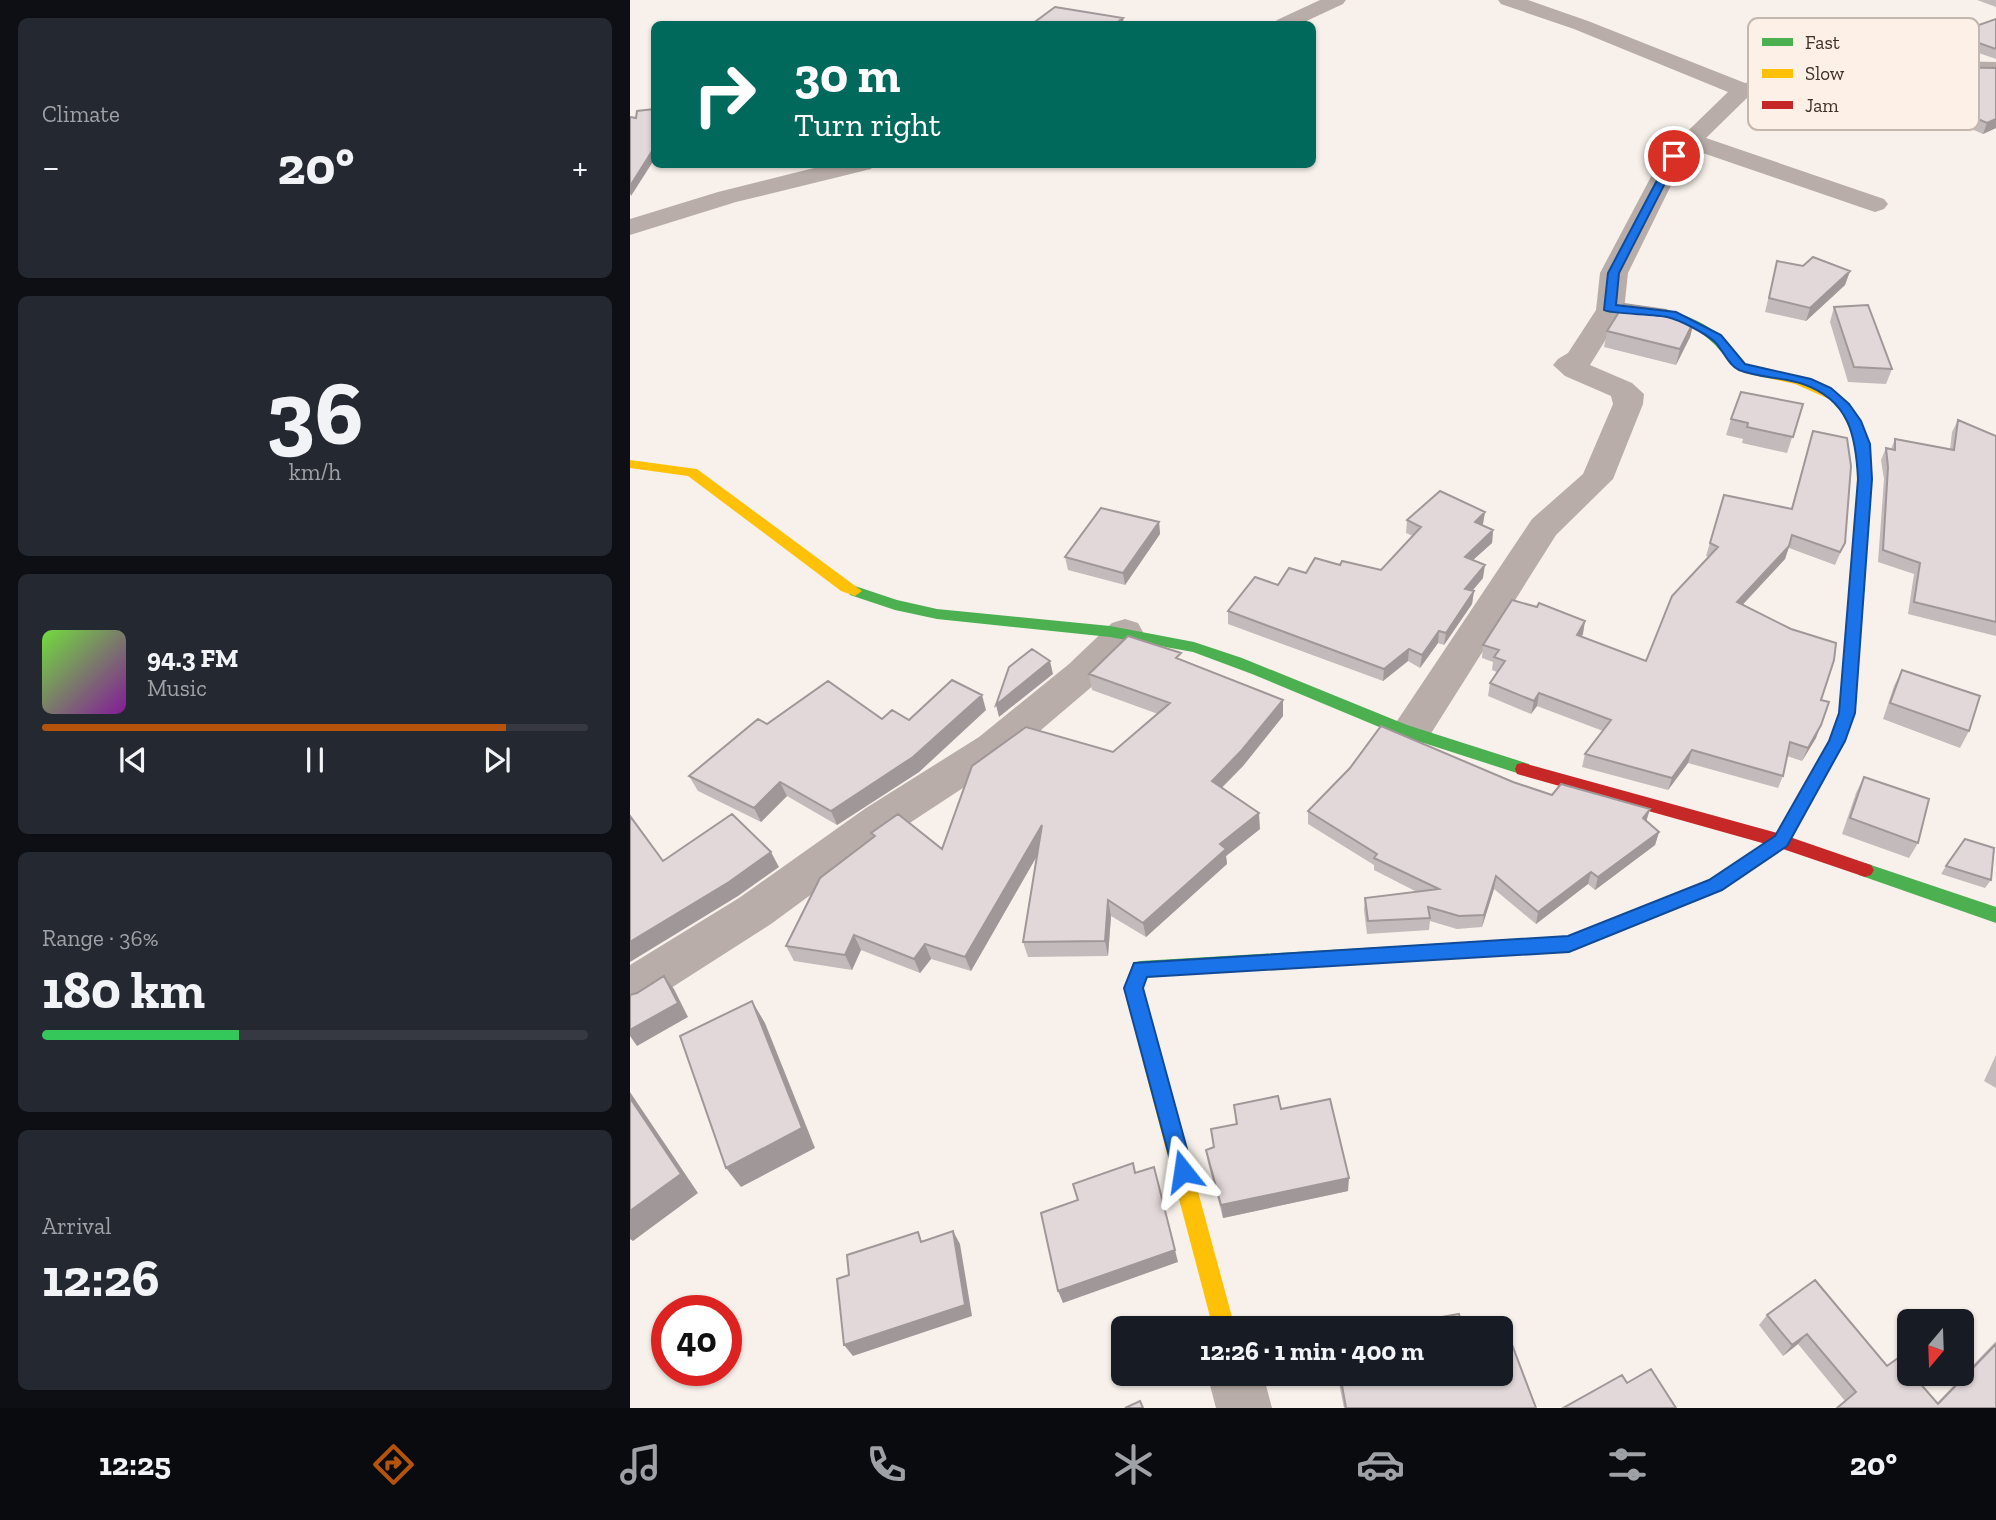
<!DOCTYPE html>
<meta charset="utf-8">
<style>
:root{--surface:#171b24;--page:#242831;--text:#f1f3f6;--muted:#9ea1a6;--line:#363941;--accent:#b45309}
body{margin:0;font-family:"Zilla Slab",serif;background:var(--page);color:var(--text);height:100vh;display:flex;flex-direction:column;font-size:26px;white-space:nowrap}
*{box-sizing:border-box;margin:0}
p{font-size:23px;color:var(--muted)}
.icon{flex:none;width:38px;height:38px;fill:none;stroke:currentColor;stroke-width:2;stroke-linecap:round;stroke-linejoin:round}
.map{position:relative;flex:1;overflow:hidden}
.panel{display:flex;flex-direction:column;gap:18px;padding:18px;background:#0d0f14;width:630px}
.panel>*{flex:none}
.hud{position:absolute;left:21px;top:21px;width:665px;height:147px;border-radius:10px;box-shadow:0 2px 5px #0004;background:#00695c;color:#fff;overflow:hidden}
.needle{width:46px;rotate:199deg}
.fabs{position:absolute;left:1267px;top:1309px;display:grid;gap:14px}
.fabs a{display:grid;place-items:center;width:77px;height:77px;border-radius:10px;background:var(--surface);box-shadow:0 2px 5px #0004;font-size:35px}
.speed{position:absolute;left:21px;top:1295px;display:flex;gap:14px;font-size:35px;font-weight:700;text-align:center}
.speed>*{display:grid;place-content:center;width:91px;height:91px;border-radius:50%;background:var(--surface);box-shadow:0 2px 5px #0004;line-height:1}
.speed .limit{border:10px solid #d22;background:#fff;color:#111}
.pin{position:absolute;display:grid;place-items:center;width:60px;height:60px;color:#fff;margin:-30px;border:4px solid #fff;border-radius:50%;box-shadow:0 2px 7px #0007}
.me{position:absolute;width:77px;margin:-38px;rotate:345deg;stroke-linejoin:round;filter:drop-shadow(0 0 5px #0008)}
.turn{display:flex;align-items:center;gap:24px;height:147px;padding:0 28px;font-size:32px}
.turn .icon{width:91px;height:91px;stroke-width:2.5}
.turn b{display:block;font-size:49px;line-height:60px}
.big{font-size:52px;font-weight:800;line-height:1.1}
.panel .widget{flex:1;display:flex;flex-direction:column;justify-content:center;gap:10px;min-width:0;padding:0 24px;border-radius:10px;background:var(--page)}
.panel .dial{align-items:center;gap:0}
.dial b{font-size:91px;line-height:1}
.song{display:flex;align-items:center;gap:21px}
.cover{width:84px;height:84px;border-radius:10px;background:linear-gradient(135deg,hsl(100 70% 55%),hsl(290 70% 35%))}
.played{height:7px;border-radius:4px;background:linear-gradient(90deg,var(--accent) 85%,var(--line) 85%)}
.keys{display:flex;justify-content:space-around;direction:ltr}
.heat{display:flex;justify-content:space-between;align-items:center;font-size:38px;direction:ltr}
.charge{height:10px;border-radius:5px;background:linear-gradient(90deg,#34c759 36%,var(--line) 0)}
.trip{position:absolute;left:481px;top:1316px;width:402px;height:70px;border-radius:10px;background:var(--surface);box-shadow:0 2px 5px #0004;font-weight:800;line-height:70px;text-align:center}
.tabs{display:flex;height:112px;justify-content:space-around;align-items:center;background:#090b0e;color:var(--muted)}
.tabs .icon{width:49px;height:49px}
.tabs .active{color:var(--accent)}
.tabs b{font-size:32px;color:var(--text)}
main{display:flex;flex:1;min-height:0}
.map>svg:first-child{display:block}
</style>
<main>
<section class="panel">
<div class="widget"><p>Climate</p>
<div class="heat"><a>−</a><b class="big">20°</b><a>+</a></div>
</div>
<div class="widget dial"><b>36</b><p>km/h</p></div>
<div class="widget">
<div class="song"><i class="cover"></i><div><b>94.3 FM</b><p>Music</p></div></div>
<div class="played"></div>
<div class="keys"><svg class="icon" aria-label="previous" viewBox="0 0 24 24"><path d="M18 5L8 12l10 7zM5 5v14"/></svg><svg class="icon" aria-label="pause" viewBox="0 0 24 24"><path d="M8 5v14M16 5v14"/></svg><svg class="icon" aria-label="next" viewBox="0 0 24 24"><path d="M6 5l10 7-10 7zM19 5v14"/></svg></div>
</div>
<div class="widget"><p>Range · 36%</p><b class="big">180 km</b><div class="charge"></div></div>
<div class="widget"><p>Arrival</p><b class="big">12:26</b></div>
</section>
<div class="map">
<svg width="1366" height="1408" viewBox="0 0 1366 1408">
<rect width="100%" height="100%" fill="#f8f1eb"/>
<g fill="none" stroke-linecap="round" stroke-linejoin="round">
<!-- street -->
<path fill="#b8ada8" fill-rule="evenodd" d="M 690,0 L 716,0 L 713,4 L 670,24 L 644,24 L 647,20 Z
M 868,0 L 898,0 L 958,21 L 1115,83 L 1201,67 L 1280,60 L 1366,62 L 1366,76 L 1280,74 L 1201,81 L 1120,95 L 1076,138 L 1254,199 L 1258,204 L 1254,209 L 1245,212 L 1236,209 L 1064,150 L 1054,159 L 998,273 L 994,310 L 960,365 L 1002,383 L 1014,394 L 1013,404 L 983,479 L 926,535 L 795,743 L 781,747 L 767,743 L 761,732 L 767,721 L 902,519 L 953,474 L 983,404 L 981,396 L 935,376 L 923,365 L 928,359 L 938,353 L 966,310 L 970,273 L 1032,156 L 1098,92 L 944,29 L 871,4 Z
M 200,164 L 244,164 L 241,169 L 106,202 L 0,235 L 0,219 L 88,192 Z
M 495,619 L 508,623 L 513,632 L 508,641 L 465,684 L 377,759 L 266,832 L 141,924 L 16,1004 L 0,1010 L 0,965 L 109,898 L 236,808 L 349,737 L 439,664 L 482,623 Z
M 577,1374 L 633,1374 L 642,1408 L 586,1408 Z"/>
<!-- fast -->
<path fill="#4caf50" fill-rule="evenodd" d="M 1008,306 C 1053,311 1087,322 1111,362 L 1109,365 L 1101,365 C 1072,320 1031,311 980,313 L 974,310 L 980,307 Z
M 225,586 L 267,600 L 307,609 L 480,626 L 564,642 L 612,658 L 777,725 L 899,764 L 901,769 L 899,774 L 893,775 L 766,734 L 622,674 L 563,652 L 480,637 L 307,619 L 265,610 L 220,595 L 218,591 L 220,587 Z
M 1214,715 L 1220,717 L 1222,721 L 1215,741 L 1157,846 L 1091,890 L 945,950 L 516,977 L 512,988 L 532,1059 L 529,1065 L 522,1068 L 515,1065 L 494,988 L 503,963 L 510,961 L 938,936 L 1079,880 L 1145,836 L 1199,741 L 1208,717 Z
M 1235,863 L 1366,907 L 1366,923 L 1229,875 L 1226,870 L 1229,865 Z"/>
<!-- slow -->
<path fill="#ffc107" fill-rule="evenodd" d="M 1105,358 L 1122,367 L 1173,378 L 1207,393 L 1220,406 L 1235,435 L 1242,479 L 1225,713 L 1220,725 L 1208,725 L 1206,721 L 1209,713 L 1228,479 L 1223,435 L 1209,408 L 1199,399 L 1165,384 L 1114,373 L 1099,362 Z
M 0,460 L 67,469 L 232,591 L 225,596 L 211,591 L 58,476 L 0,468 Z
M 522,1050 L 529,1053 L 532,1059 L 605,1328 L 583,1328 L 512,1059 L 515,1053 Z"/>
<!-- jam -->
<path fill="#c62828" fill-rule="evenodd" d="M 893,763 L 1151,834 L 1241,865 L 1244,870 L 1241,875 L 1235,877 L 1150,848 L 887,774 L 885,769 L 887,764 Z"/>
</g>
<!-- wall -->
<path fill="#c3babb" d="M 1347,0 L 1366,0 L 1366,7 Z
M 1366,19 L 1366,59 L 1320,43 L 1323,34 Z
M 1366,68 L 1366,128 L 1353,134 L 1268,97 L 1271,86 Z
M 1147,261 L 1173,266 L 1220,271 L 1215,285 L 1176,321 L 1135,312 Z
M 1204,307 L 1262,369 L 1256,384 L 1218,382 L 1200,322 Z
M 1064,321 L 1060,337 L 1046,365 L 974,347 L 977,331 Z
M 1173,404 L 1157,453 L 1112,443 L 1113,439 L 1096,435 L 1101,419 Z
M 1328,420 L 1366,436 L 1366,636 L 1278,614 L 1284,574 L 1248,562 L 1254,479 L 1251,460 L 1256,448 L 1261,449 L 1265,439 L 1320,450 L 1322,432 Z
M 1183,431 L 1215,543 L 1209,556 L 1205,565 L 1159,548 L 1155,559 L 1113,604 L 1191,700 L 1186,738 L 1172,761 L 1157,756 L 1153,776 L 1148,788 L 1058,763 L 1038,790 L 952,767 L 955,754 L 973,731 L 907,706 L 901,714 L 858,696 L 860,683 L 867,672 L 862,670 L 863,662 L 852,658 L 853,645 L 953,634 L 951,637 L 1016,661 L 1079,557 L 1076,556 L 1094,495 L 1161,509 Z
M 855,512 L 852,525 L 863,530 L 862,543 L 843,560 L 853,578 L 842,591 L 844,591 L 842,604 L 814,645 L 808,643 L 790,668 L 778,661 L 753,681 L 598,624 L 598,611 L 648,585 L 676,573 L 710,565 L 751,570 L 783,536 L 776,533 L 777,520 Z
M 529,522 L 530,534 L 495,585 L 438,570 L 435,557 Z
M 551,660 L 653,716 L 613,766 L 592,788 L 630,829 L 596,856 L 597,864 L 516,937 L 481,916 L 478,956 L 398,957 L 393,942 L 407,856 L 341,971 L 301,959 L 290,973 L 231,950 L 222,970 L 164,961 L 156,946 L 243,837 L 241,833 L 312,849 L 483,752 L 528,714 L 462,690 L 459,674 Z
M 1272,670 L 1339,731 L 1330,748 L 1253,719 L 1264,686 Z
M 356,710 L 289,772 L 207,825 L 157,796 L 131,822 L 68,791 L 59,776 L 137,724 L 252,719 L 279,720 Z
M 1234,777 L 1288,843 L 1279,858 L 1212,834 L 1226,793 Z
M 883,782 L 922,795 L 1020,809 L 1016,821 L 1029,832 L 1025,845 L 965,890 L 958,884 L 906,924 L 864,889 L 852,927 L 827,929 L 800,921 L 799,930 L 737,934 L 734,910 L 735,898 L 787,892 L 744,870 L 744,865 L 678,824 L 678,811 Z
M 1316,866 L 1361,880 L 1355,888 L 1311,874 Z
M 1366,1055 L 1366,1088 L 1354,1081 Z
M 604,1105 L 651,1109 L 718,1191 L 593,1218 L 578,1163 L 576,1150 L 584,1148 L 606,1124 Z
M 1137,1315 L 1257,1366 L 1307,1403 L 1366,1341 L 1366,1408 L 1215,1401 L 1168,1344 L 1153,1356 L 1129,1325 Z
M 709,1374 L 872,1374 L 906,1408 L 714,1408 L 708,1379 Z"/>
<!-- shaded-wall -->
<path fill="#9f9798" d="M 493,18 L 494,24 L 485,24 Z
M 1366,119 L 1366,128 L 1353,134 L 1357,123 Z
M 24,148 L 24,160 L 1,196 L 0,193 L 0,186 Z
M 1220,271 L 1215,285 L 1176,321 L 1180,308 Z
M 1064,321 L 1060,337 L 1046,365 L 1050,349 Z
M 855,512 L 853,524 L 843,534 L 845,522 Z
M 529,522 L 530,534 L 495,585 L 493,573 Z
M 863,530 L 862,543 L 833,569 L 835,557 Z
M 1159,546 L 1155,559 L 1103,615 L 1107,602 Z
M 855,565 L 853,578 L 833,602 L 835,589 Z
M 844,591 L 842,604 L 814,645 L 816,633 Z
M 955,621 L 953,634 L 944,648 L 947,635 Z
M 809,631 L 808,643 L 790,668 L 792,655 Z
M 779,649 L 778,661 L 753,681 L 754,669 Z
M 420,661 L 423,674 L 369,717 L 366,705 Z
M 909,693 L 907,706 L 901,714 L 904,701 Z
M 352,695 L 356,710 L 289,772 L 207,825 L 201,811 Z
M 653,700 L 653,716 L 613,766 L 583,796 L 582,781 Z
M 1191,725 L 1186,738 L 1172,761 L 1178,748 Z
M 1062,750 L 1058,763 L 1038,790 L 1042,778 Z
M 150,782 L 157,796 L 131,822 L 124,808 Z
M 1020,809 L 1016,822 L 1013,818 Z
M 629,813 L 630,829 L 596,856 L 597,864 L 516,937 L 513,923 L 590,844 Z
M 412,825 L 416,840 L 341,971 L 335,957 Z
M 1029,832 L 1025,845 L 965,890 L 968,877 Z
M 141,852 L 149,867 L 108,896 L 0,962 L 0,942 Z
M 961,872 L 958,884 L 906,924 L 908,912 Z
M 866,876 L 864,889 L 852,927 L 854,915 Z
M 478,900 L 481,916 L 478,956 L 475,941 Z
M 224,935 L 231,950 L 222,970 L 215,955 Z
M 295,944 L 301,959 L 290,973 L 284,959 Z
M 34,976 L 44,989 L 58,1017 L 7,1046 L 0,1036 L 0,1030 Z
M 122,1001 L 135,1023 L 185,1148 L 111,1187 L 96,1168 Z
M 0,1092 L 68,1193 L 3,1241 L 0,1239 Z
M 719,1178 L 718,1191 L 593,1218 L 591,1205 Z
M 323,1231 L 330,1244 L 342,1316 L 223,1356 L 214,1345 Z
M 545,1250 L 548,1262 L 433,1303 L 428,1291 Z
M 1177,1334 L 1168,1344 L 1153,1356 L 1162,1345 Z"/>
<!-- building -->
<path fill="#e3d8d9" stroke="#9f9798" stroke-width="2" d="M 425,7 L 493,18 L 485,24 L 402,24 Z
M 1366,19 L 1366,49 L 1323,34 Z
M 1309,67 L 1366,68 L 1366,119 L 1357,123 L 1271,86 Z
M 24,109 L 24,148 L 0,186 L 0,117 L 6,118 L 7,111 Z
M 1183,257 L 1220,271 L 1180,308 L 1139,298 L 1147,261 L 1173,266 Z
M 994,304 L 1036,310 L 1064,321 L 1050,349 L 977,331 Z
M 1238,305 L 1262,369 L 1224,367 L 1204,307 Z
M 1111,392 L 1173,404 L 1163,437 L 1117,427 L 1118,423 L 1101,419 Z
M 1328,420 L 1366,436 L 1366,622 L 1284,602 L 1290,563 L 1253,550 L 1258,467 L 1256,448 L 1265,450 L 1265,439 L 1324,450 Z
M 1183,431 L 1217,438 L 1221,466 L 1215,543 L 1210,552 L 1162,535 L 1159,546 L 1107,602 L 1161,629 L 1206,643 L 1204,660 L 1191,700 L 1199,702 L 1191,725 L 1178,748 L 1160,742 L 1153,776 L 1062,750 L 1042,778 L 955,754 L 981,720 L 909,693 L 904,701 L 860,683 L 875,661 L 864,657 L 869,650 L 853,645 L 882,600 L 907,607 L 909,603 L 955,621 L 947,635 L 1016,661 L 1042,596 L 1088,547 L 1080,543 L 1094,495 L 1162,509 Z
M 810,491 L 855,512 L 845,522 L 863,530 L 835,557 L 855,565 L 835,589 L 844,591 L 816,633 L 809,631 L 792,655 L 779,649 L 754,669 L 598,611 L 625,577 L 648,585 L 659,568 L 676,573 L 685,558 L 710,565 L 712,561 L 751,570 L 791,527 L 777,520 Z
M 471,508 L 529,522 L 493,573 L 435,557 Z
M 498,636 L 551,653 L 546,658 L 653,700 L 612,750 L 582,781 L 629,813 L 590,844 L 596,849 L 513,923 L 478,900 L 475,941 L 393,942 L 412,825 L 335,957 L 295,944 L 284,959 L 224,935 L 215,955 L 156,946 L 190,878 L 245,836 L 241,833 L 268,814 L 312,849 L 342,766 L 396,727 L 483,752 L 540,703 L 459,674 Z
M 402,649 L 420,661 L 366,705 L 379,667 Z
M 1272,670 L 1350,696 L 1339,731 L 1260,703 Z
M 322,680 L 352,695 L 283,757 L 201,811 L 150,782 L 124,808 L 59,776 L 128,719 L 137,724 L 198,681 L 252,719 L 262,710 L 279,720 Z
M 751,726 L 883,782 L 922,795 L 931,784 L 1020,809 L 1013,818 L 1029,832 L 968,877 L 961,872 L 908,912 L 866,876 L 854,915 L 829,916 L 798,907 L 800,918 L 738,921 L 735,898 L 809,889 L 744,858 L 747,854 L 678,811 L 720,768 Z
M 1234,777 L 1299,799 L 1288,843 L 1220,818 Z
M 102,814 L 141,852 L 99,882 L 0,942 L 0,816 L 33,861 Z
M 1335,839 L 1364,848 L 1361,880 L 1316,866 Z
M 34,976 L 48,1003 L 0,1030 L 0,995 L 7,993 Z
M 122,1001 L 172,1128 L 96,1168 L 50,1036 Z
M 648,1096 L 651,1109 L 700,1099 L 719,1178 L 591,1205 L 576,1150 L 584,1147 L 581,1129 L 607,1124 L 604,1105 Z
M 0,1098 L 51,1174 L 0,1211 Z
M 503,1163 L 505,1173 L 524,1167 L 545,1250 L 428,1291 L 411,1213 L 448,1200 L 443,1184 Z
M 323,1231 L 335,1305 L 214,1345 L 207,1279 L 219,1275 L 217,1255 L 288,1232 L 291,1242 Z
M 1185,1280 L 1257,1366 L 1268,1358 L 1279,1371 L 1279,1374 L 1282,1374 L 1308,1404 L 1366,1344 L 1366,1408 L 1207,1408 L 1226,1392 L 1177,1334 L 1162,1345 L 1137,1315 Z
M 829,1314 L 832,1328 L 750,1328 Z
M 878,1334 L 906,1408 L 716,1408 L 710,1374 L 872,1374 L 872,1337 Z
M 1021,1369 L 1046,1408 L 933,1408 L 992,1375 L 997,1383 Z
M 510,1401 L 513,1408 L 495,1408 Z"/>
<!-- route -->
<path fill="#1a73e8" stroke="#114b97" stroke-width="2" d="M 1041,154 L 1049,156 L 989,273 L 986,305 L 1046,312 L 1091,335 L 1115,364 L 1181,379 L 1201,388 L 1219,404 L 1231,421 L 1240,444 L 1242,479 L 1225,713 L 1215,741 L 1157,846 L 1092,890 L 939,952 L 517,977 L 513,988 L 563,1171 L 560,1178 L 553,1181 L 545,1178 L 494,988 L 504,963 L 938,936 L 1079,880 L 1145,836 L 1199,741 L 1209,713 L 1228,479 C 1226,435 1219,400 1173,384 C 1153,377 1129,378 1109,370 C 1099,366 1093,350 1085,342 C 1075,333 1050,320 1037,317 C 1024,314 980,314 974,310 L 978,273 Z"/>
<!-- legend -->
<rect x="1118" y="18" width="231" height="112" rx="10" fill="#fdf0e6" stroke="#c4b7ad" stroke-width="2"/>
<rect x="1132" y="38" width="31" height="8" fill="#4caf50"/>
<rect x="1132" y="69" width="31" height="9" fill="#ffc107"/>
<rect x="1132" y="101" width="31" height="8" fill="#c62828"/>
<g font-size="19" fill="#3e3228">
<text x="1175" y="49">Fast</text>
<text x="1175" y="80">Slow</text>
<text x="1175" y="112">Jam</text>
</g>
</svg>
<div class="fabs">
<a><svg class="needle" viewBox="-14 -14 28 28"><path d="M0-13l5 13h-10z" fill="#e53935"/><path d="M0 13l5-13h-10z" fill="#9ea1a6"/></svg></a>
</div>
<div class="speed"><div class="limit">40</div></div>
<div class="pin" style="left:1044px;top:156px;background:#d93025"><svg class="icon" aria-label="arrive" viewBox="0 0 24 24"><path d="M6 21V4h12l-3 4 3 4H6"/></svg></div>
<svg class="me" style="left:553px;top:1171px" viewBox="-20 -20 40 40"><path d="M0-17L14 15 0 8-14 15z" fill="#1a73e8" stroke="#fff" stroke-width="4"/></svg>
<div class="trip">12:26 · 1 min · 400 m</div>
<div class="hud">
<div class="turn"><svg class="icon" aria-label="right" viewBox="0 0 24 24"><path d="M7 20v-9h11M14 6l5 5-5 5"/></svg><div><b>30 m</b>Turn right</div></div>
</div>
</div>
</main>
<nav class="tabs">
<b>12:25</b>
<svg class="icon active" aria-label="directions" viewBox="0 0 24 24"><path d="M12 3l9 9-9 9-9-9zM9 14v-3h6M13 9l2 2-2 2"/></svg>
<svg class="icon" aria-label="music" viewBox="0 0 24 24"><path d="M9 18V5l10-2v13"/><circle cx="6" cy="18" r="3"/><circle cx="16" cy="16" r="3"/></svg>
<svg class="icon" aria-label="phone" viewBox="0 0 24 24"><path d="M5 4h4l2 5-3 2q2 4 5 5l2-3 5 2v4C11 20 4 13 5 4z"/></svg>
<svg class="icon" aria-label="climate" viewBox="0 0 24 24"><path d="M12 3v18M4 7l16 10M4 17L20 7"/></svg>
<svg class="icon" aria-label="car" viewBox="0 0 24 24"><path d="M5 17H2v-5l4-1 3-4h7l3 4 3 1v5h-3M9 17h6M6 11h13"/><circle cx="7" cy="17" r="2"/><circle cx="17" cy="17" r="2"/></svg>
<svg class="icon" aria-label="filters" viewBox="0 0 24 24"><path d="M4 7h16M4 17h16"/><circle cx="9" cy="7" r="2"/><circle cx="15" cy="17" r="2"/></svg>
<b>20°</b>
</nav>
